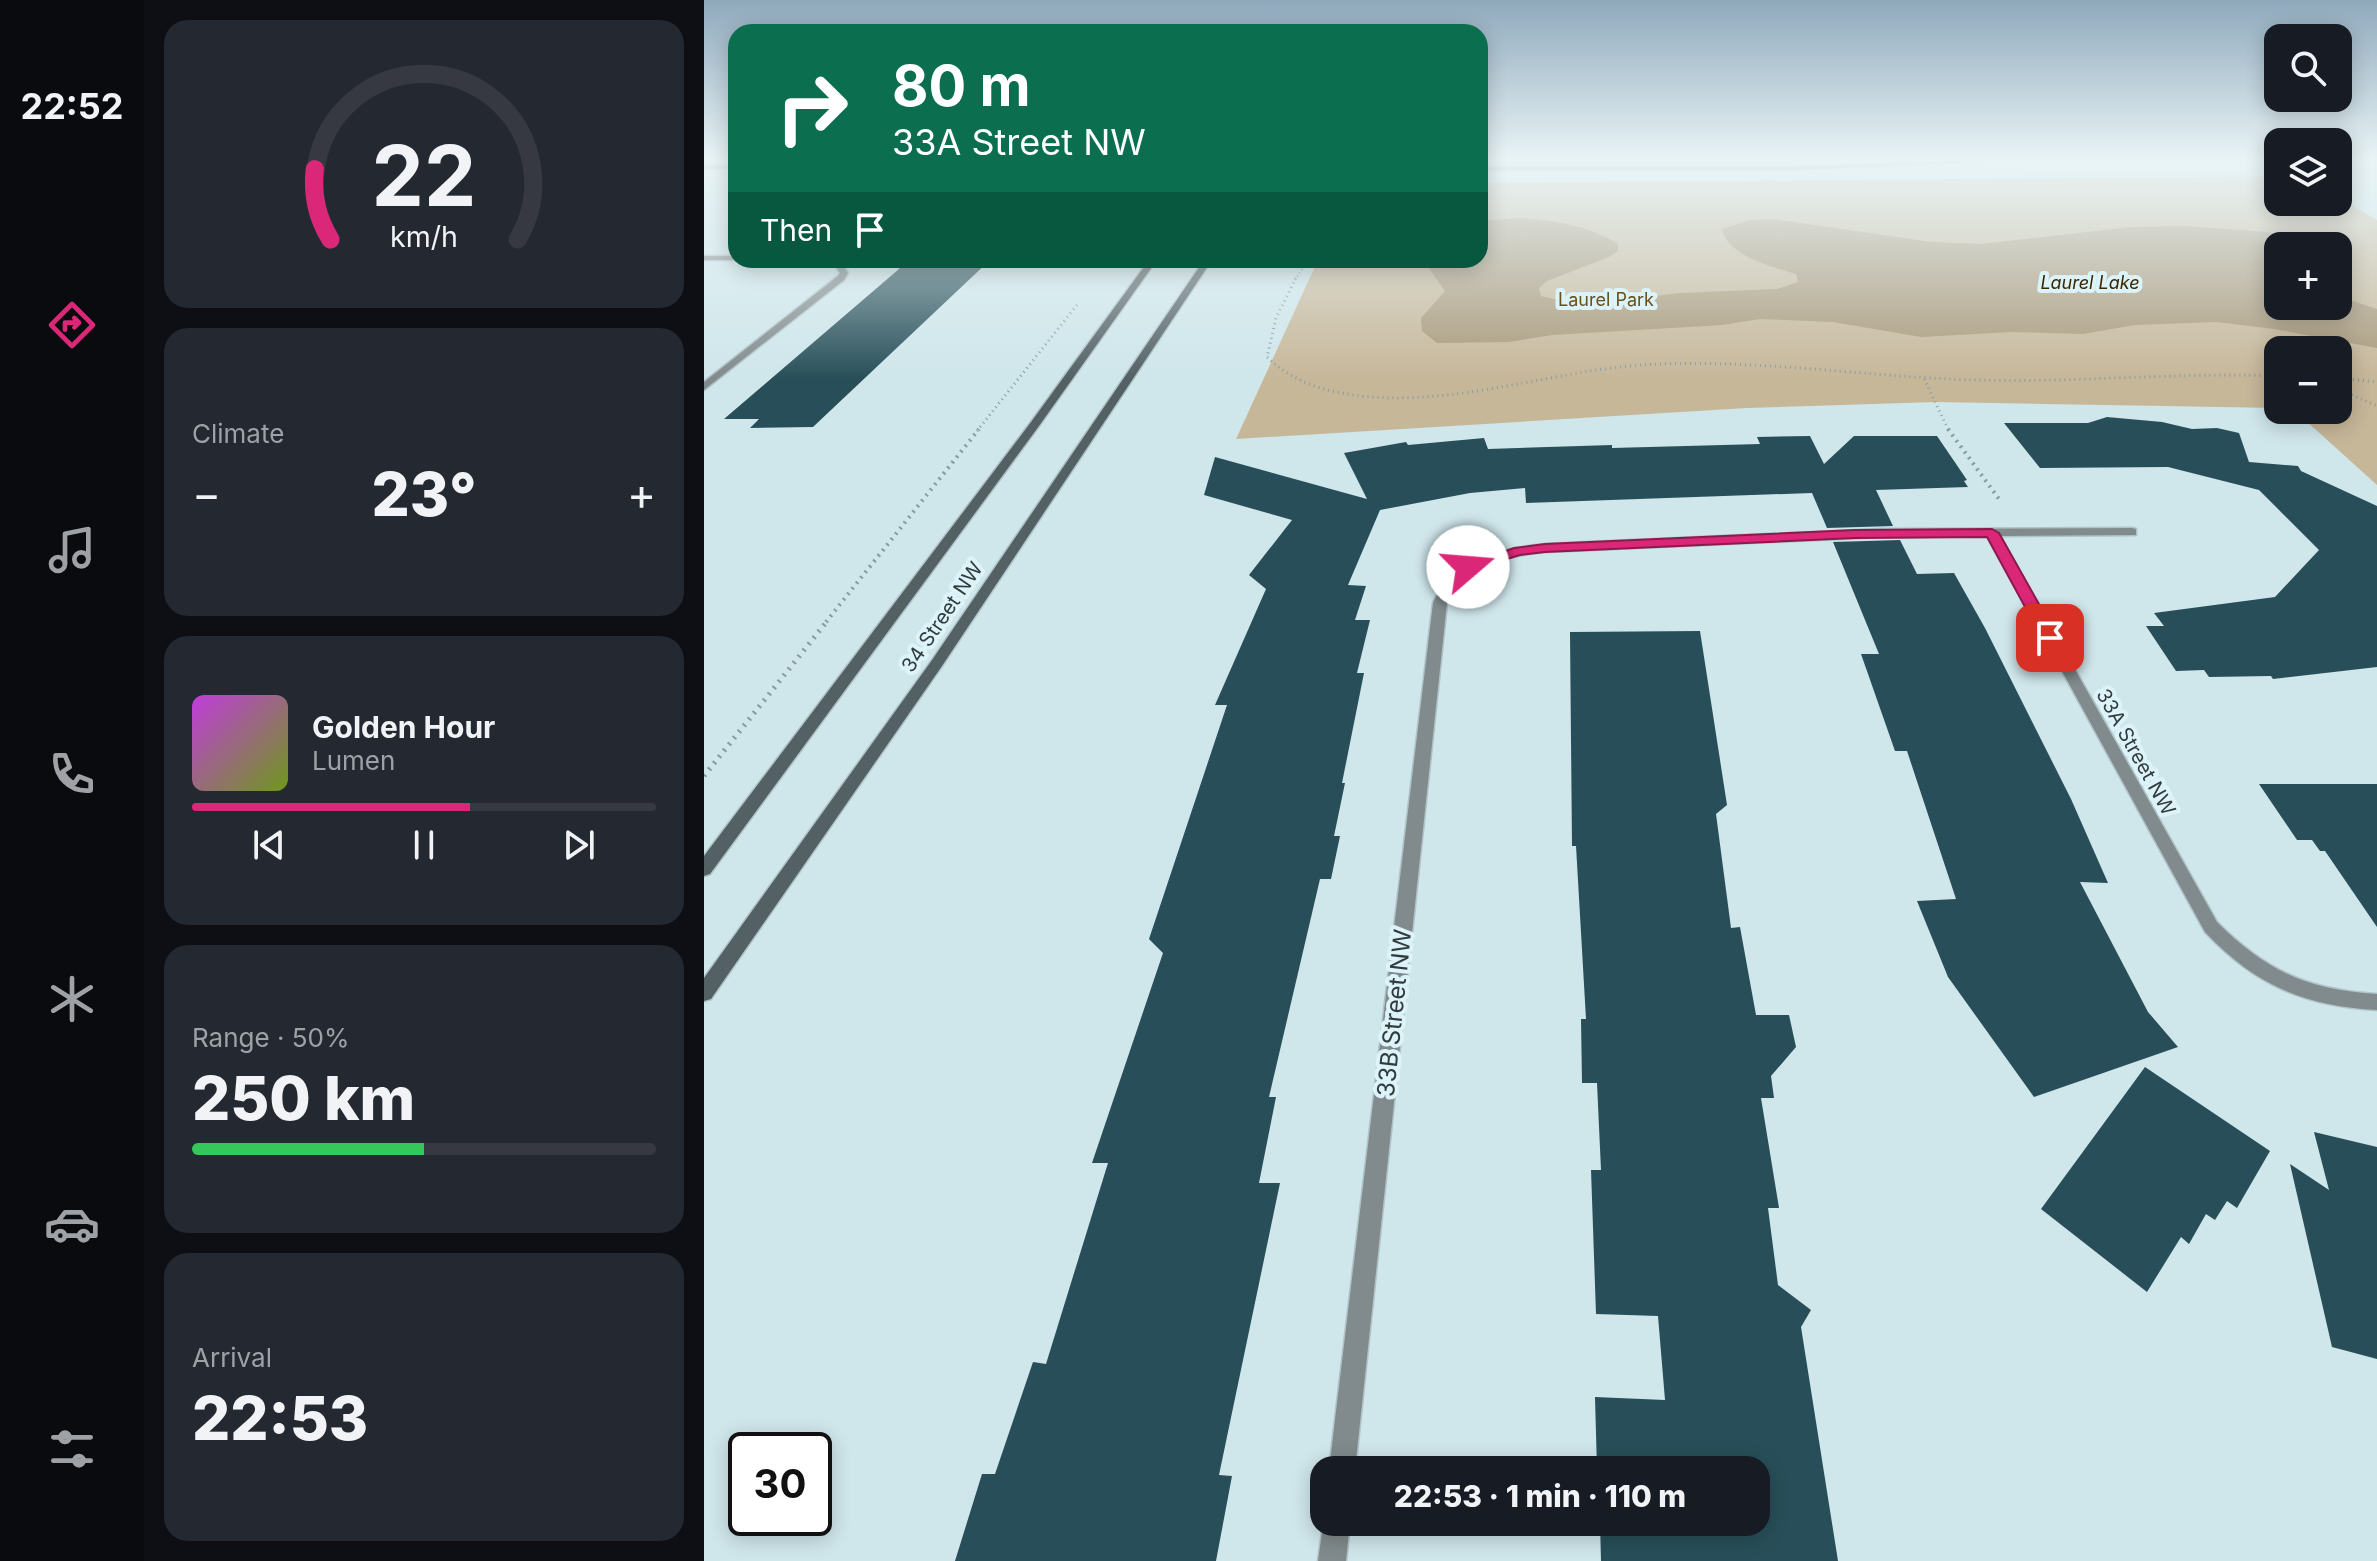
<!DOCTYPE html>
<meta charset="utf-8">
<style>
:root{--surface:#171b24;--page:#242831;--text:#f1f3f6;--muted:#9ea1a6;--line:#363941;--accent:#db2777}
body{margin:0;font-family:Inter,sans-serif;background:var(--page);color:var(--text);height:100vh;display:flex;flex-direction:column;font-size:30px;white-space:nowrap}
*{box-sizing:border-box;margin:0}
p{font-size:26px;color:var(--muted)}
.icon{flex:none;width:44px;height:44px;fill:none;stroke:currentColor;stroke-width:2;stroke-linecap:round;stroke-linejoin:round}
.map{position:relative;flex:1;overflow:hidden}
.side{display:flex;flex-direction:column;gap:20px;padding:20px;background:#0d0f14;width:560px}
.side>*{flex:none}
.hud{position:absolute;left:24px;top:24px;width:760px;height:244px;border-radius:24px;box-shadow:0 4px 20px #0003;background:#0b6e4f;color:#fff;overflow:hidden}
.buttons{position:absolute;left:1560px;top:24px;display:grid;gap:16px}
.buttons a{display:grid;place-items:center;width:88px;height:88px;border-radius:16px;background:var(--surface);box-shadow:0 4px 20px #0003;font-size:40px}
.speed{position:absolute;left:24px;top:1432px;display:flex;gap:16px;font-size:40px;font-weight:700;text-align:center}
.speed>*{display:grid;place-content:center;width:104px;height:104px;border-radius:50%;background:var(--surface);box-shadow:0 4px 20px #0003;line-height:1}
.speed .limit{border:4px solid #111;border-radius:12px;background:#fff;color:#111}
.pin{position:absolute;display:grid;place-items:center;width:68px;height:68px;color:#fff;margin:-34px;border-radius:16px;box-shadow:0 4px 12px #0006}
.me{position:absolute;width:88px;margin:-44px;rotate:72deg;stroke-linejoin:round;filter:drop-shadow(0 0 6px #0008)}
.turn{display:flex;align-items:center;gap:28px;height:168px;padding:0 32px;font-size:36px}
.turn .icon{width:104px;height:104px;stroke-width:2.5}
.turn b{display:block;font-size:56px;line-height:68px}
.then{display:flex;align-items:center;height:76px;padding:0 32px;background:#0003;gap:16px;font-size:30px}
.big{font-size:60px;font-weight:800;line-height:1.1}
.side .tile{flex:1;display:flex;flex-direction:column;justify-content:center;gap:12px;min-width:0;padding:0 28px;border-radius:24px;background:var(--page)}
.side .dial{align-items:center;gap:0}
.dial svg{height:208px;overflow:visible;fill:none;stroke:var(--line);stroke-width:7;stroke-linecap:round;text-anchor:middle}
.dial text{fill:var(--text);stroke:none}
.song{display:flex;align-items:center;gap:24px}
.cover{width:96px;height:96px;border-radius:12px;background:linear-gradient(135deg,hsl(290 70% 55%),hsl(80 70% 35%))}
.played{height:8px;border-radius:4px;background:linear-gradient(90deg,var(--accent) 60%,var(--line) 60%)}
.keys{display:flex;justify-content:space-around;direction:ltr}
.heat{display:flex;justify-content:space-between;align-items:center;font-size:44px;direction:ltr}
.charge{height:12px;border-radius:6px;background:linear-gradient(90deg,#34c759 50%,var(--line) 0)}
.trip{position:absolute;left:606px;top:1456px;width:460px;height:80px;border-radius:24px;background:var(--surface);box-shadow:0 4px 20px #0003;font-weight:800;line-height:80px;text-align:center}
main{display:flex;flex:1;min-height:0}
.dock{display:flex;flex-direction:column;width:144px;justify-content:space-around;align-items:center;background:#090b0e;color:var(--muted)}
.dock .icon{width:56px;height:56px}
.dock .on{color:var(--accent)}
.dock b{font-size:36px;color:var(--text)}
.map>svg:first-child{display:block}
</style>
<main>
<nav class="dock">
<b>22:52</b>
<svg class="icon on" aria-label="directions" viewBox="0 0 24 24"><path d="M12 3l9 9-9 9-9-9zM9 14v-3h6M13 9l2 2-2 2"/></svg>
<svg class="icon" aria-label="music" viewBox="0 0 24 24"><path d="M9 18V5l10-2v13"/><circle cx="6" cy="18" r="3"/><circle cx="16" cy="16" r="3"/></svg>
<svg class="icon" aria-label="phone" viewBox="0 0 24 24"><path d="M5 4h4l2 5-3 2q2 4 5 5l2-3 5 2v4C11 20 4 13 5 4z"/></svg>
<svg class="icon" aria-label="climate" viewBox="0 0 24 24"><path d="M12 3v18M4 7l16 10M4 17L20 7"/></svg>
<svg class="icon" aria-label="car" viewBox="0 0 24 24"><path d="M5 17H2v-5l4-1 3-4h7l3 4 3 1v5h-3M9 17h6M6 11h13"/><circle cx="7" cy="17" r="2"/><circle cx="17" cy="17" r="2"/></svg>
<svg class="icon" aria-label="filters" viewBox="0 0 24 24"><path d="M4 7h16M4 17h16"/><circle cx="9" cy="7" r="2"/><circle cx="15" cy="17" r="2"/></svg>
</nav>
<section class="side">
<div class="tile dial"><svg viewBox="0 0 100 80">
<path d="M14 69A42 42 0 1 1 86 69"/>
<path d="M14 69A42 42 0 0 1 8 42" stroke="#db2777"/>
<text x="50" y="56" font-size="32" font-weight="700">22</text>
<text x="50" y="72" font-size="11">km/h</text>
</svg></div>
<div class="tile"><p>Climate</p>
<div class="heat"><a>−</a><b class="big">23°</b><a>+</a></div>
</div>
<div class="tile">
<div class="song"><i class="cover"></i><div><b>Golden Hour</b><p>Lumen</p></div></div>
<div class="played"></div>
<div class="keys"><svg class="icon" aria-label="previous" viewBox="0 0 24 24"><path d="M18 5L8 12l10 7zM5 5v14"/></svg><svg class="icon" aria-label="pause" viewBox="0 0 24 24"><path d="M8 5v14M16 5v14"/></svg><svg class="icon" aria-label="next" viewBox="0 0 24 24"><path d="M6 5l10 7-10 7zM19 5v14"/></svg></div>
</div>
<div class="tile"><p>Range · 50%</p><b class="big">250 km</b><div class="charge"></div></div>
<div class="tile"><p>Arrival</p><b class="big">22:53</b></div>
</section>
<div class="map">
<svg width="1673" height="1561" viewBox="0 0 1673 1561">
<rect width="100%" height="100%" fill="#cfe6eb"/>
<!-- green -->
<path fill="#c7b799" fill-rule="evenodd" d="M 1574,176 L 1574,202 L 1634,202 L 1634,197 L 1673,220 L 1673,485 L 1590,410 L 1634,410 L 1634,350 L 1574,350 L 1574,408 L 1232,402 L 1043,408 L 532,439 L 614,260 L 776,260 L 776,183 ZM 1574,246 L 1634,246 L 1634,306 L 1574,306 Z"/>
<!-- water -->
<path fill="#a99879" d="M 816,218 C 849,220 886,226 914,244 L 914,251 L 905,257 L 843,281 L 835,288 L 837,296 L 867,303 L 906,301 L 976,293 L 1073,289 L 1094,282 L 1092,274 C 1069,267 1023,256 1018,229 L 1046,220 L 1069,219 L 1227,242 L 1277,244 L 1426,227 L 1479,226 L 1564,232 L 1584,237 L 1597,246 L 1574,246 L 1574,306 L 1634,306 L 1634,296 L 1673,309 L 1673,348 L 1570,329 L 1513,322 L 1431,325 L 1379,334 L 1308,332 L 1217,337 L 1129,322 L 1056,319 L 1018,325 L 848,335 L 804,342 L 733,343 L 718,331 L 717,318 L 741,291 L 719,260 L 776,260 L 776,221 Z"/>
<!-- building -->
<path fill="#284f59" d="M 226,260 L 286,260 L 109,427 L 46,428 L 55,419 L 20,419 L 195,269 L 199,262 Z
M 1403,417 L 1458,422 L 1488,429 L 1513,428 L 1535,433 L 1545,462 L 1594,466 L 1597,471 L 1673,506 L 1673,667 L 1569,679 L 1567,676 L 1505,677 L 1500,670 L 1472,671 L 1442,626 L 1460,626 L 1450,613 L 1571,597 L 1615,550 L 1555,490 L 1464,467 L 1336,468 L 1300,423 L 1384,423 Z
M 1106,436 L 1120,464 L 1150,436 L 1233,436 L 1263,480 L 1260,481 L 1264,487 L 1172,490 L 1189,526 L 1123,528 L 1108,493 L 822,503 L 821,488 L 766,493 L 676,510 L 644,585 L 662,586 L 651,620 L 666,620 L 653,673 L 660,673 L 638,783 L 641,783 L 630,836 L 636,836 L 627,879 L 616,879 L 565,1097 L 572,1097 L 555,1183 L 576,1183 L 515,1475 L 528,1476 L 512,1561 L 251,1561 L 278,1474 L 291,1474 L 329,1362 L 342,1364 L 404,1163 L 388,1163 L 459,953 L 445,939 L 523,705 L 511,705 L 562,589 L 545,575 L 588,520 L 500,495 L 511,457 L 663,499 L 640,453 L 702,442 L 704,445 L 780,438 L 784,449 L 908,445 L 908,448 L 1056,444 L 1053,437 Z
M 1196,540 L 1213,574 L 1250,573 L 1281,628 L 1367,799 L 1404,883 L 1376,882 L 1444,1012 L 1474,1047 L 1330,1097 L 1244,977 L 1213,901 L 1252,899 L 1203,751 L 1191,751 L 1157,654 L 1175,654 L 1129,542 Z
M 996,631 L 1023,805 L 1012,814 L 1027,928 L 1036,927 L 1052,1015 L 1085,1015 L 1092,1047 L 1067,1076 L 1070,1098 L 1057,1098 L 1075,1208 L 1064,1208 L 1074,1285 L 1107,1310 L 1097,1327 L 1134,1561 L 897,1561 L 896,1522 L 1052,1522 L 1052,1470 L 893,1470 L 891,1397 L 961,1400 L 954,1316 L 892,1314 L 887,1170 L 897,1170 L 893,1083 L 878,1083 L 877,1019 L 882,1019 L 872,846 L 868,846 L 866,632 Z
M 1555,784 L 1673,784 L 1673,927 L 1621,851 L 1616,851 L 1608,840 L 1593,840 Z
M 1441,1067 L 1566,1151 L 1533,1208 L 1523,1201 L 1511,1220 L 1502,1214 L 1485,1244 L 1477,1237 L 1443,1292 L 1337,1209 Z
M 1610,1132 L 1673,1147 L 1673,1359 L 1628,1347 L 1586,1164 L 1625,1190 Z"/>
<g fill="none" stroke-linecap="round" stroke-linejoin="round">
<defs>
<path id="street" d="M 0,256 L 32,256 L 34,260 L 0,260 Z
M 111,260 L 138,263 L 144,273 L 140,280 L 0,390 L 0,382 L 134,276 L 136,273 L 132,267 Z
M 1428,528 L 1432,529 L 1432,535 L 1296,536 L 1513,922 C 1562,971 1604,990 1673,994 L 1673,1010 C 1600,1006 1551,985 1501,932 L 1284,536 L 1178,537 L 841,552 C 803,556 758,564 743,603 L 651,1470 L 625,1470 L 729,603 C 749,557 796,549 841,544 L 1178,529 Z
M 620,1518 L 620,1522 L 646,1522 L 642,1561 L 614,1561 Z"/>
<path id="secondary" d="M 1242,161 L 1296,161 L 1092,170 L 776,170 L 776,166 L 1092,166 Z
M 0,165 L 32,165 L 32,169 L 0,169 Z
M 445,260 L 453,260 L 335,426 L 6,874 L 0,876 L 0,856 L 327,422 Z
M 500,260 L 508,260 L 238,666 L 7,999 L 0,1001 L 0,978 L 228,660 Z"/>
</defs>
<!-- street casing -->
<use href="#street" stroke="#b0c4c8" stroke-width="3"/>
<!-- secondary casing -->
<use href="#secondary" stroke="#b0c4c8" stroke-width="3"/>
<!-- path-far3 -->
<path stroke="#8a9b9e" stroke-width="2" stroke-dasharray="1 3" stroke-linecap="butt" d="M 1634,172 L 1673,172
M 1319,176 L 1574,173
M 591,280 L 604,260"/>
<!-- path-far2 -->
<path stroke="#8a9b9e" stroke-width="3" stroke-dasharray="1 4" stroke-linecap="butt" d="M 592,278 L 572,318 L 563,357 C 592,385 629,394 668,397 C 767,404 858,367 956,364 C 1061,360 1166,377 1271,380 C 1372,383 1473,372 1574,376
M 1634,378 L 1673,382
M 1220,379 L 1245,431
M 1634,389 L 1673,406
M 273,431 L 373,305"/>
<!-- path-far1 -->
<path stroke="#8a9b9e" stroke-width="4" stroke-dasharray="2 5" stroke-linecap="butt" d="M 1244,429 L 1295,499
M 122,622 L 275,429"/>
<!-- path -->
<path stroke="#8a9b9e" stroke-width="5" stroke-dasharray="2 6" stroke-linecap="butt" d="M 0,776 L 124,620"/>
<!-- street -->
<use href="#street" fill="#818a8c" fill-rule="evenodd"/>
<!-- secondary -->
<use href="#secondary" fill="#536064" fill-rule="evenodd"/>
</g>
<!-- sky -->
<linearGradient id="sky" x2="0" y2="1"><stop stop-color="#8fa9bc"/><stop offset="0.42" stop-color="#e9f4f6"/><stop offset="1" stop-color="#e9f4f6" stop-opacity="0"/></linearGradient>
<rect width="1673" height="379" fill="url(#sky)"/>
<!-- route -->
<path fill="#db2777" stroke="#8e194d" stroke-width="2" d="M 1288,529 L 1295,533 L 1354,638 L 1352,642 L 1346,643 L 1338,638 L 1283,537 L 1151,538 L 841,552 L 816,555 L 764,571 L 757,567 L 810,548 L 841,544 L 1151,530 Z"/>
<g text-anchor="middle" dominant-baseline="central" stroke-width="8" stroke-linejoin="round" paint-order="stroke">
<!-- far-water labels -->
<g font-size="18" font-style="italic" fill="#3a2700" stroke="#dcf3f9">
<text x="1386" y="282">Laurel Lake</text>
</g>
<!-- far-park labels -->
<g font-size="18" fill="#694f1a" stroke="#dcf3f9">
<text x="902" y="299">Laurel Park</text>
</g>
<!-- street labels -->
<g font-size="20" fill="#323b3d" stroke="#dcf3f9">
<text transform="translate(238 617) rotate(-56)">34 Street NW</text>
<text transform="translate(1432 752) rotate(61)">33A Street NW</text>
</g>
<!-- near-street labels -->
<g font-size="24" fill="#323b3d" stroke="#dcf3f9">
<text transform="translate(690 1013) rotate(-84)">33B Street NW</text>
</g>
</g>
</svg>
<div class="buttons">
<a><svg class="icon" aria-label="search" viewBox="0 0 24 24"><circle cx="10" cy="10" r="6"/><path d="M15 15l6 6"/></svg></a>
<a><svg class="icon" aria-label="layers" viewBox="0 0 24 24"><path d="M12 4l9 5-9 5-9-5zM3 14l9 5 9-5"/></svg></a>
<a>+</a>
<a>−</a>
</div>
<div class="speed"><div class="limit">30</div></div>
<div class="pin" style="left:1346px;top:638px;background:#d93025"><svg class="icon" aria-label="arrive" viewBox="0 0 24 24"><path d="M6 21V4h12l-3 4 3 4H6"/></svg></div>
<svg class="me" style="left:764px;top:567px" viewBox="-20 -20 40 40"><circle r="19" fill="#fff"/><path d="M0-13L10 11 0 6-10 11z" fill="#db2777"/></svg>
<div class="trip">22:53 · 1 min · 110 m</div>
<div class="hud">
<div class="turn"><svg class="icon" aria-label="right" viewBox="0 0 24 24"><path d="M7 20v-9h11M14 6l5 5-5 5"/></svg><div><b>80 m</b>33A Street NW</div></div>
<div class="then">Then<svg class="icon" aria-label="arrive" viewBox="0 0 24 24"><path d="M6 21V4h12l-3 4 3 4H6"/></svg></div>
</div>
</div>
</main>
